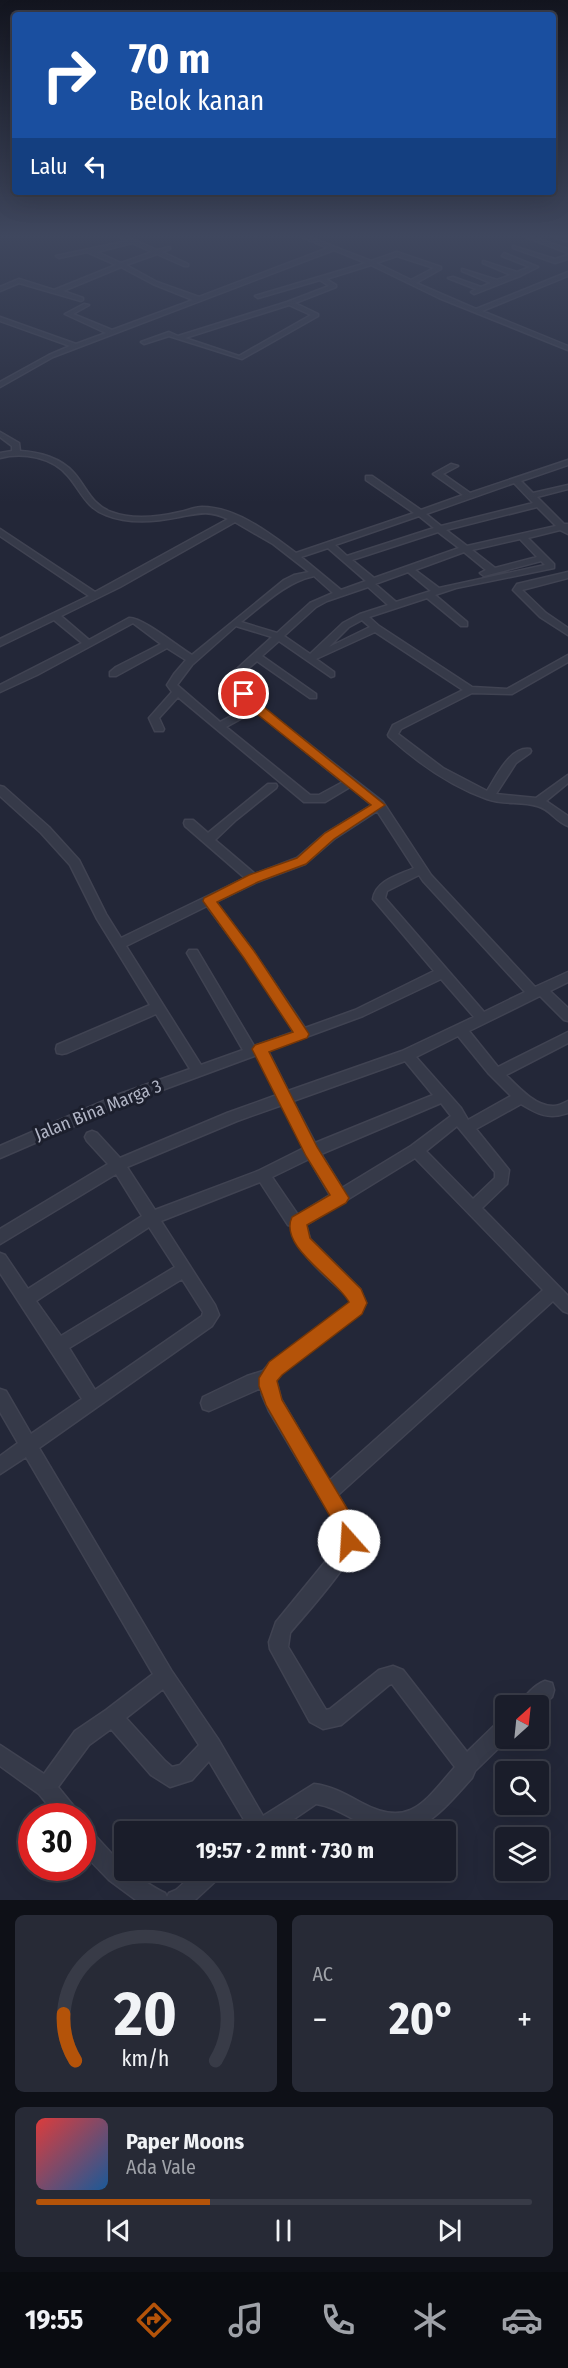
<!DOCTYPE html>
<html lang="id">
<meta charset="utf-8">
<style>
:root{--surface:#1a1d2a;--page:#272a36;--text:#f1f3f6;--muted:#9fa2a8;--line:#383b47;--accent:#b45309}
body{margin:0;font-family:"Fira Sans Condensed",sans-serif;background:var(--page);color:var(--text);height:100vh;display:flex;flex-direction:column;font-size:22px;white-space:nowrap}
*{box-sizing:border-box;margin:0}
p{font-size:20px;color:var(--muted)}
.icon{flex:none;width:33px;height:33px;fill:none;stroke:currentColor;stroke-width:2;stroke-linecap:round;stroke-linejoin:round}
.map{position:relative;height:1900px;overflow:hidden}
.details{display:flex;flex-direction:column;gap:15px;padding:15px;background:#0e1017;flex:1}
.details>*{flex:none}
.hud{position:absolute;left:12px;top:12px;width:544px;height:183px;border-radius:6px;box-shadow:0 6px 24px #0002,0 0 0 2px var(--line);background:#1a4fa0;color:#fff;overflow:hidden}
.needle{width:39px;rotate:27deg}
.fabs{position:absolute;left:495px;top:1695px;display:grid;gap:12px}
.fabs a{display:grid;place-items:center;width:54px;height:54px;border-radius:6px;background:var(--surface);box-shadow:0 6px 24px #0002,0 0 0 2px var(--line);font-size:30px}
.speed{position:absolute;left:18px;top:1803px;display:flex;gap:12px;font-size:30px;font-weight:700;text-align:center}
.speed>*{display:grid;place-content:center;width:78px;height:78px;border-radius:50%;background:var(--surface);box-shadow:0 6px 24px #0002,0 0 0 2px var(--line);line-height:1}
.speed .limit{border:9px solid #d22;background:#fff;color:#111}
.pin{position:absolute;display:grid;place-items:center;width:51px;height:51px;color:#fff;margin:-26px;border:3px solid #fff;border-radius:50%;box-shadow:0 2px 6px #0007}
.me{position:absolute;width:66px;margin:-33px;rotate:341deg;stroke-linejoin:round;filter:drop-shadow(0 0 4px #0008)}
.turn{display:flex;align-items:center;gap:21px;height:126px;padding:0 18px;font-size:27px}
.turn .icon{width:78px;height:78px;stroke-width:2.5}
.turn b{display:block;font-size:42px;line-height:51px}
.then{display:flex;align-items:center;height:57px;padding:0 18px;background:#0003;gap:12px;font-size:22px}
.big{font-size:45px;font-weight:700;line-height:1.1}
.details .widget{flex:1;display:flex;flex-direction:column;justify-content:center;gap:9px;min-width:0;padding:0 21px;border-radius:9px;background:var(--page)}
.details .dial{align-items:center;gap:0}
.dial svg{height:156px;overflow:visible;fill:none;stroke:var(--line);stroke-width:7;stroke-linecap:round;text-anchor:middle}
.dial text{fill:var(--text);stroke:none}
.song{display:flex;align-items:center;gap:18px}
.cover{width:72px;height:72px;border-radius:9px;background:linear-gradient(135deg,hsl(0 70% 55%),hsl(210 70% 35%))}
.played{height:6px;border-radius:3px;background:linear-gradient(90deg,var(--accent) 35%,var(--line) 35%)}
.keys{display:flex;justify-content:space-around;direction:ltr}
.heat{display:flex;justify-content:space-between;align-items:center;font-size:33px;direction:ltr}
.details .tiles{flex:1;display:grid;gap:15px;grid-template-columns:1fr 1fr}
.widget:last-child{grid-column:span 2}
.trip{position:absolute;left:114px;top:1821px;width:342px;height:60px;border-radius:6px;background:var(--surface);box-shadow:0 6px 24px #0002,0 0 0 2px var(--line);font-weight:700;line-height:60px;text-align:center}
.tab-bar{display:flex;height:96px;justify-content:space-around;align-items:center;background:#0a0c11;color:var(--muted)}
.tab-bar .icon{width:42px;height:42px}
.tab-bar .active{color:var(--accent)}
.tab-bar b{font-size:27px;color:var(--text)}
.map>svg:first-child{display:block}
</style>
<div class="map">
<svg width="568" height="1900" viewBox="0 0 568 1900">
<rect width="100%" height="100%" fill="#232738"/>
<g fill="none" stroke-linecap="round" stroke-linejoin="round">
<defs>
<path id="minor" d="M 118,236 L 125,236 L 157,250 L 170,247 L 170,249 L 162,252 L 188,264 L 188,266 L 184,266 L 157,254 L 126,265 L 157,282 L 199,297 L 328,248 L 300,236 L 307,236 L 371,261 L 397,252 L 441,267 L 441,269 L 416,283 L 476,309 L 568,272 L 568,276 L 482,311 L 568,346 L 568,350 L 439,298 L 371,265 L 326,279 L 336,285 L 336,287 L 295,303 L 318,314 L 318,316 L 242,359 L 169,336 L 144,344 L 141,342 L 169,332 L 178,336 L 287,302 L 329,286 L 320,280 L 258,298 L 255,296 L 366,263 L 334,250 L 53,357 L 0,387 L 0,382 L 49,355 L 70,346 L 0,321 L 0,317 L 76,344 L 106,333 L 65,314 L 84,304 L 89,305 L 73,314 L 112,330 L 193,300 L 153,284 L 121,267 L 63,291 L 83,298 L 83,300 L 81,301 L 19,283 L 0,291 L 0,287 L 19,279 L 54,290 L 116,265 L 87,252 L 59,258 L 56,256 L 127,241 ZM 132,243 L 152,252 L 121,263 L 97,252 ZM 397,256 L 434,268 L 411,280 L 376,263 ZM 289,305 L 311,315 L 239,356 L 185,338 Z
M 523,236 L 530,236 L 568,249 L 568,253 Z
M 552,236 L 568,238 L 568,242 L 553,237 Z
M 513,246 L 555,259 L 568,255 L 568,259 L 555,263 L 513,248 Z
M 504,253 L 538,267 L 520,276 L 474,294 L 471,292 L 476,289 L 448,278 L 453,277 L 481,287 L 491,283 L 462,271 L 462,269 L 497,280 L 511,275 L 483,263 L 483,261 L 517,272 L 530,267 L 502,256 Z
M 0,432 L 19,443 L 20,451 C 39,452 61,458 74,473 C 87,488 91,504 111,512 C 132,520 159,517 180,512 C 187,511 194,507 202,507 C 237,507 270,534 296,553 L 414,513 L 366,480 L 366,476 L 372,476 L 421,510 L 463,495 L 433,474 L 451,464 L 458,466 L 443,474 L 470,493 L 568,460 L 568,465 L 521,481 L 533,493 L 568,485 L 568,489 L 537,497 L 564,524 L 568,524 L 568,534 L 560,530 L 528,538 L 554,564 L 554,568 L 456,588 L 435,595 L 467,622 L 467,626 L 461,626 L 427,598 L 369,617 L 379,626 L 472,687 L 507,689 L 568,655 L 568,662 L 512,694 L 472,693 L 401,729 L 398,734 L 443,768 L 487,791 C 496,777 510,746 530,749 L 531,751 L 530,753 L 516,763 L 496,794 L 536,798 L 568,775 L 568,783 L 546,801 L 568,816 L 568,826 C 556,822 550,809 537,806 C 521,801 503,805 487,799 C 450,786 418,763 389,737 L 388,735 L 393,725 L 463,690 L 375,632 L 316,659 L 334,672 L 334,676 L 331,677 L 279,641 L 262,656 L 316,694 L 316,698 L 310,698 L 257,661 L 237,678 L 259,705 L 383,802 L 431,875 L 535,987 L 568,972 L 568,982 L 550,991 L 568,1008 L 568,1021 L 564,1020 L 540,996 L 469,1031 L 498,1067 L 568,1032 L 568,1043 L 506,1075 C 518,1087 536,1107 554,1106 C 558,1106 564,1103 568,1101 L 568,1113 C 548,1120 538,1114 521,1104 L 476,1129 L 509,1170 L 507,1184 L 482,1208 L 568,1296 L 568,1313 L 563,1311 L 553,1301 L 338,1495 C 346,1509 356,1522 357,1538 C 358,1557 304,1616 290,1633 L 288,1647 L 326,1710 L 330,1709 L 379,1670 L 393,1666 L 403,1670 L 467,1752 L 499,1721 L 506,1719 L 506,1738 L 509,1738 L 475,1771 L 472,1778 C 440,1813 415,1848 363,1824 C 348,1817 333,1806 316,1804 L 275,1832 L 247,1832 L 249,1828 L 209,1761 L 192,1780 L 170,1787 L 151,1775 L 111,1729 L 89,1745 L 58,1787 L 76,1809 L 79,1816 L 57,1816 L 39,1794 L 0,1766 L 0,1745 L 44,1774 L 75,1731 L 106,1710 L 153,1674 L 26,1457 L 0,1474 L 0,1456 L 18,1443 L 0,1412 L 0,1389 L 6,1391 L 31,1434 L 82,1399 L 0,1273 L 0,1253 L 5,1255 L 28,1289 L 142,1216 L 116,1174 L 0,1244 L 0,1229 L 108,1164 L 87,1141 L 85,1137 L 87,1133 L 92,1131 L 97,1133 L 120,1158 L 227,1113 L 277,1095 L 257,1055 L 127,1103 L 0,1158 L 0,1146 L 117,1095 L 190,1069 L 156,1014 L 67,1053 L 62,1054 L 57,1053 L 56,1049 L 57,1045 L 150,1005 L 97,919 L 70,865 L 41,833 L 0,796 L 0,786 L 4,787 L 49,827 L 79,860 L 106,914 L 121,938 L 245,878 L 185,826 L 184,823 L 185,820 L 193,820 L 208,833 L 268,784 L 276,784 L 277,786 L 276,788 L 236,820 L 215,840 L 255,874 L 297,858 L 326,833 L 372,805 L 350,787 L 325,802 L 304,802 L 178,697 L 159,718 L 164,729 L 163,731 L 155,731 L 149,718 L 172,692 L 167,685 L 174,674 L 186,660 L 167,648 L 116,676 L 110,676 L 110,672 L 116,667 L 161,644 L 133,623 L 37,675 L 0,692 L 0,685 L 82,643 L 54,620 L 0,646 L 0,639 L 89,596 L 0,536 L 0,529 L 95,592 L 228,519 C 208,510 200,513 179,517 C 155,522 128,524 106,515 C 86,508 81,491 68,476 C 52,457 23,452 0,458 L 0,453 L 12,451 L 12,446 L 0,437 ZM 514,483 L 533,503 L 441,526 L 426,514 ZM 537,507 L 556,526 L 467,546 L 446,530 ZM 419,516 L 434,528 L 347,556 L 335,545 ZM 235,522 L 273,544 L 309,572 L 294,575 L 284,580 L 192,655 C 177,646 142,617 129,618 L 89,640 L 61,616 L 120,587 ZM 438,532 L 459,548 L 374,578 L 352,560 ZM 520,539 L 537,557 L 495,568 L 472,550 ZM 328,548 L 366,581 L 341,590 L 301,557 ZM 464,552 L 486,570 L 480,573 L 484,576 L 541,561 L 545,565 L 439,588 L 415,570 ZM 408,572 L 431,591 L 396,602 L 375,584 ZM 314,576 L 333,593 L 310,603 L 277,633 L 241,622 C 264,604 286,582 314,576 ZM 368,587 L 388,605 L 360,614 L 343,623 L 310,654 L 284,636 L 316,607 L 327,601 ZM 362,620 L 370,627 L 329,647 L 349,627 ZM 236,626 L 272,637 L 227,678 L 250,706 L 220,722 L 177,685 L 192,665 ZM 255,711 L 343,782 L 319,795 L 310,795 L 226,727 ZM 377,811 L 414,868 C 399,875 376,880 373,899 L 434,971 L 355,1010 L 305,1028 L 253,951 L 216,902 L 257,882 L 305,864 L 334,839 ZM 419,875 L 423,881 L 525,992 L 484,1012 L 385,898 L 387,891 ZM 207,906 L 245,957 L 294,1032 L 254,1046 L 197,950 L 189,950 L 187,953 L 243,1050 L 201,1065 L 126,946 ZM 441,979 L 474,1017 L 402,1051 L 288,1091 L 268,1051 L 363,1016 ZM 458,1036 L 489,1074 L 511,1096 L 468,1120 L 461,1108 L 416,1057 ZM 405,1061 L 433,1095 L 315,1143 L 293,1101 ZM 441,1103 L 451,1116 L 411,1146 L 342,1188 L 321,1154 ZM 282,1105 L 304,1148 L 258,1171 L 155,1210 L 127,1167 L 237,1121 ZM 457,1126 L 495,1172 L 495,1178 L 473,1199 L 426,1151 ZM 415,1158 L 543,1290 L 329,1481 L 281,1399 L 276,1380 L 282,1373 L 361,1313 L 366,1303 L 360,1289 L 310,1239 L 306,1225 ZM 309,1159 L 330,1195 L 298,1215 L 272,1177 ZM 260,1182 L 288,1225 L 292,1226 C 297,1256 328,1277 349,1298 L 350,1303 L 270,1363 L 263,1371 L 247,1376 L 203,1397 L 201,1403 L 203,1409 L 209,1411 L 261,1388 L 262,1395 L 269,1411 L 339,1529 L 340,1541 L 339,1545 L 276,1622 L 269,1642 L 270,1649 L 310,1722 L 323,1729 L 341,1725 L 389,1685 L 392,1684 L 455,1767 C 425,1801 410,1829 362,1803 C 347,1795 332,1786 314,1784 L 263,1816 L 218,1739 L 171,1670 L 39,1448 L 212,1326 L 219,1315 L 215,1305 L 161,1221 ZM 149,1227 L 175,1267 L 61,1336 L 36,1301 ZM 182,1279 L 203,1312 L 202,1316 L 95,1390 L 69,1348 ZM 163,1689 L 199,1745 L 180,1765 L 172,1767 L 165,1761 L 126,1718 Z
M 568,572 L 568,578 L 522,590 L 546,613 L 568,628 L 568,635 L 540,617 L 513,590 L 517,584 Z
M 545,1681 L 552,1683 L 554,1690 L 552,1697 L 538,1710 L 538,1706 L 520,1706 C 524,1695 535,1685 545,1681 Z
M 82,1826 L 89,1829 L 124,1867 L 124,1870 C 134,1873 153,1888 165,1893 L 167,1897 L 169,1893 L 176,1890 L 198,1870 L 223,1870 L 220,1877 L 195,1900 L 136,1900 L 109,1880 L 82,1852 Z"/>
</defs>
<!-- minor casing -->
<use href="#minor" stroke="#404352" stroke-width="3"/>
<!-- minor -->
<use href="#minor" fill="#363a49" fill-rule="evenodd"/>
</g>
<!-- sky -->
<linearGradient id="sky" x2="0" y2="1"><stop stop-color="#13151f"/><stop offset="0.47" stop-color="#3f475e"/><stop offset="1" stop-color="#3f475e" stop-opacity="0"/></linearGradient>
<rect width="568" height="502" fill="url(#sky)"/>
<!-- route -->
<path fill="#b45309" stroke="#753606" stroke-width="1.5" d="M 244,691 L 385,805 L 334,839 L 306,864 L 258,882 L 217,902 L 254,951 L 309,1034 L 307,1038 L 269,1052 L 317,1147 L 349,1198 L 346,1203 L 307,1225 L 310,1238 L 361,1289 L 367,1303 L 362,1314 L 282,1375 L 277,1381 L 282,1400 L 354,1520 L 359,1541 L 356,1548 L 349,1551 L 342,1548 L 338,1530 L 266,1405 L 259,1386 L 259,1378 L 269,1362 L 349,1302 C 337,1279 278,1247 292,1217 L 330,1195 L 306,1156 L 252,1049 L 255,1045 L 293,1032 L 244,958 L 203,901 L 204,898 L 249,875 L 297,858 L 325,833 L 371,805 L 252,710 L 238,694 Z"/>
<g text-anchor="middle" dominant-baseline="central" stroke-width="6" stroke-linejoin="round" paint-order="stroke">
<!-- street labels -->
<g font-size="18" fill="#b1b5c5" stroke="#1c1f2d">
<text transform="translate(98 1110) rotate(-22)">Jalan Bina Marga 3</text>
</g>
</g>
</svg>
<div class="fabs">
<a><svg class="needle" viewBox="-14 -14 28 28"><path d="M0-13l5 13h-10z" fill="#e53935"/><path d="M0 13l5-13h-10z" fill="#9fa2a8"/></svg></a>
<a><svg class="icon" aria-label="search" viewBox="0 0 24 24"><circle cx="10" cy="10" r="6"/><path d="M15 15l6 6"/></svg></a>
<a><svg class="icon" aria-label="layers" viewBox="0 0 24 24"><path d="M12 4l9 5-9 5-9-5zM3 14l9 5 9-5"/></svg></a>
</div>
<div class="speed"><div class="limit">30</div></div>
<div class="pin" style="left:244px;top:694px;background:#d93025"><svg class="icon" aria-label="arrive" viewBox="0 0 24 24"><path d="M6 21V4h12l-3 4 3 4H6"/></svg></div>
<svg class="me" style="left:349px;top:1541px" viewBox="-20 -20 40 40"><circle r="19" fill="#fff"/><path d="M0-13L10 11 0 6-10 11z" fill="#b45309"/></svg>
<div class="trip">19:57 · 2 mnt · 730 m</div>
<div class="hud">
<div class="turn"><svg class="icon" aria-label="right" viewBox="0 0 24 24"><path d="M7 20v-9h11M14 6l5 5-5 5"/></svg><div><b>70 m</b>Belok kanan</div></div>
<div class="then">Lalu<svg class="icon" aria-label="left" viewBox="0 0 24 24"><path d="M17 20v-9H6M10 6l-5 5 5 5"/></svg></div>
</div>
</div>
<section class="details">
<div class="tiles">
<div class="widget dial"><svg viewBox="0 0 100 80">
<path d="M14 69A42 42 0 1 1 86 69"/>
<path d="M14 69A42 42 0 0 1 8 45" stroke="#b45309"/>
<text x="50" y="56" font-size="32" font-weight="700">20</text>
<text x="50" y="72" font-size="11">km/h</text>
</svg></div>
<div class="widget"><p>AC</p>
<div class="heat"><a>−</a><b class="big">20°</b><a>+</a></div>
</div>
<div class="widget">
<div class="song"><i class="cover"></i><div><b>Paper Moons</b><p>Ada Vale</p></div></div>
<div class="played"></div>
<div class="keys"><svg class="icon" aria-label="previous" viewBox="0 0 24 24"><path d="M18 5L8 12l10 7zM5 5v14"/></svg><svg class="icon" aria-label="pause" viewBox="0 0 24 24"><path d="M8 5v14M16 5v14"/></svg><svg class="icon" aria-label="next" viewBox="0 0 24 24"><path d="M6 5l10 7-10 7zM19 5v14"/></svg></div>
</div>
</div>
</section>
<nav class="tab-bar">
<b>19:55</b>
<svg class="icon active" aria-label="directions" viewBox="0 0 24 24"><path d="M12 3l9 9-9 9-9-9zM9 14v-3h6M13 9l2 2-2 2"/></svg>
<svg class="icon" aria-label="music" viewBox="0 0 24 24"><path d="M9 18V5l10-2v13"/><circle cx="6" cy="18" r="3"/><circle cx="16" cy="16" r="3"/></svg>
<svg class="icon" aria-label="phone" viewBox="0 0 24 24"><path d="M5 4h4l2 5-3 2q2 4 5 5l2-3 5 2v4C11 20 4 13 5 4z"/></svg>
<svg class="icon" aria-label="climate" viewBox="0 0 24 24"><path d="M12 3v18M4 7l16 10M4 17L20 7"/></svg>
<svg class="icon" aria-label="car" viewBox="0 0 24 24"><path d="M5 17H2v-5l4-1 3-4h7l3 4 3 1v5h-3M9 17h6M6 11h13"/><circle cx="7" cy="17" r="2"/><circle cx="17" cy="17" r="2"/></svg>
</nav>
